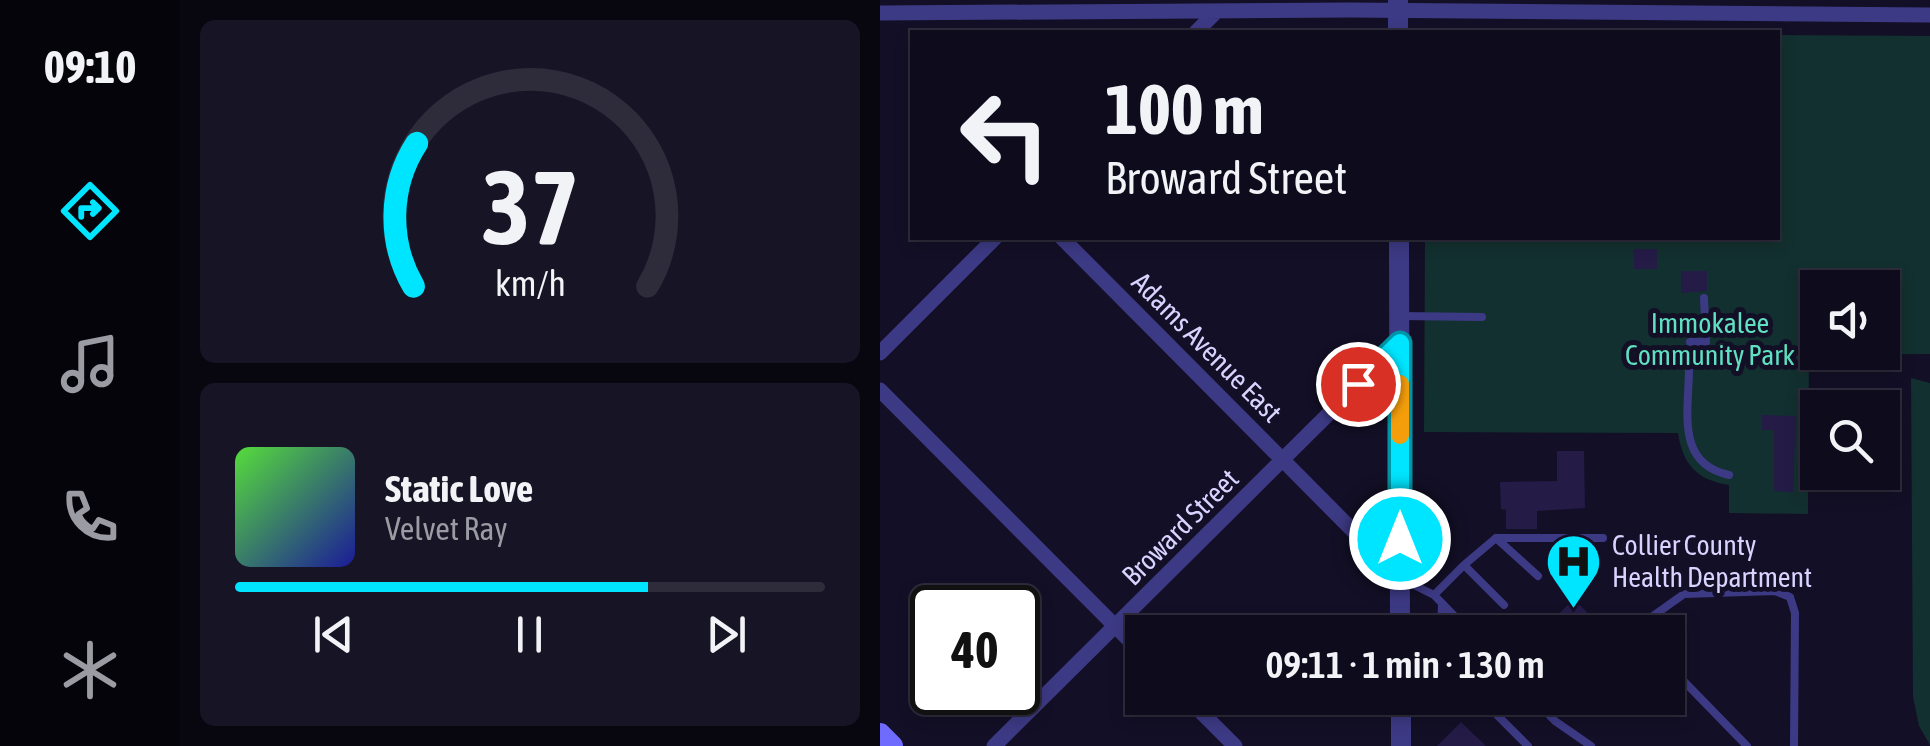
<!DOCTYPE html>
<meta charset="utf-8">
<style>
:root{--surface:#0e0b1c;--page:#171425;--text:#f1f3f6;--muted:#9b9ba3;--line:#2e2b3b;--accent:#00e5ff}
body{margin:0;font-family:"Asap Condensed",sans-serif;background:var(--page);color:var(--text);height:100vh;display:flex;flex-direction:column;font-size:38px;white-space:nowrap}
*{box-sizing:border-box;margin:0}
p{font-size:32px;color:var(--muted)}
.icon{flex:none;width:55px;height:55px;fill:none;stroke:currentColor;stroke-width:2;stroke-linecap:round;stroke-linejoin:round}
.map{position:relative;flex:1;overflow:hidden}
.sheet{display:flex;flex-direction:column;gap:20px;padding:20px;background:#08060f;width:700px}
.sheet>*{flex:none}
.hud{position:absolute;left:30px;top:30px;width:870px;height:210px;border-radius:0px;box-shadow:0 5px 15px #0003,0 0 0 2px var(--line);background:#0e0b1c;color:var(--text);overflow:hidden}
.tools{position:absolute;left:920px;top:270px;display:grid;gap:20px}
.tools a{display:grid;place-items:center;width:100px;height:100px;border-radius:0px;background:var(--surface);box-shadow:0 5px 15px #0003,0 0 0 2px var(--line);font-size:50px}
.speed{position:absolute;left:30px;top:585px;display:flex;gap:20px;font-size:50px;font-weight:700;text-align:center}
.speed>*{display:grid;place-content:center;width:130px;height:130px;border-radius:50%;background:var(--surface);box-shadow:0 5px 15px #0003,0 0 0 2px var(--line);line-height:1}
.speed .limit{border:5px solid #111;border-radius:15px;background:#fff;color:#111}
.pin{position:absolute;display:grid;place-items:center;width:85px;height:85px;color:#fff;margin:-42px;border:5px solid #fff;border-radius:50%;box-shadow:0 2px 10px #0007}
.me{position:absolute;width:110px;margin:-55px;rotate:0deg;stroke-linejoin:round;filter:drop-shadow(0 0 8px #0008)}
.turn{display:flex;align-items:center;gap:35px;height:210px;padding:0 30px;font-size:45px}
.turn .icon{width:130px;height:130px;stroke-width:2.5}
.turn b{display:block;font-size:70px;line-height:85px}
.sheet .widget{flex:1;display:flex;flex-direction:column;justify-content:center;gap:15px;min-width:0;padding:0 35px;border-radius:15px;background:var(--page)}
.sheet .dial{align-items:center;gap:0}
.dial svg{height:260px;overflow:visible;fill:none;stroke:var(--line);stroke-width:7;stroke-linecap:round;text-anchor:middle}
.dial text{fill:var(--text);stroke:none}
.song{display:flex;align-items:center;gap:30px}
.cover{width:120px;height:120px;border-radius:15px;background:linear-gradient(135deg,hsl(110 70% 55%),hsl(240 70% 35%))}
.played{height:10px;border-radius:5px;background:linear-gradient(90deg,var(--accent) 70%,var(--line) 70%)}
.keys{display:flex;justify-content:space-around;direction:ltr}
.trip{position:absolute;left:245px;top:615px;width:560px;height:100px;border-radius:0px;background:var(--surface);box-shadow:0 5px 15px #0003,0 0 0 2px var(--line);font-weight:600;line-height:100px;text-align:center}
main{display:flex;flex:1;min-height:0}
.tabs{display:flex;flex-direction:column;width:180px;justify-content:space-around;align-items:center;background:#06040b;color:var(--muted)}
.tabs .icon{width:70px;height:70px}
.tabs .active{color:var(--accent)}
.tabs b{font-size:45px;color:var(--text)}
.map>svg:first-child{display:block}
</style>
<main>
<nav class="tabs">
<b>09:10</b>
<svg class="icon active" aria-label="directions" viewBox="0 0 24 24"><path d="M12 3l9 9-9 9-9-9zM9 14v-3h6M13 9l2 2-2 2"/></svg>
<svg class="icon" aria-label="music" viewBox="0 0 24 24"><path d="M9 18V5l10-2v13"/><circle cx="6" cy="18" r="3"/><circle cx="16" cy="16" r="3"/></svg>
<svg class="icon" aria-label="phone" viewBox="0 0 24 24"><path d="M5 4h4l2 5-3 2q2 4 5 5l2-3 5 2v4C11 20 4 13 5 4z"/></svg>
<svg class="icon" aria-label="climate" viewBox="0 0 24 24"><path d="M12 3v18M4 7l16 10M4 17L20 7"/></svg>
</nav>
<section class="sheet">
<div class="widget dial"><svg viewBox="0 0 100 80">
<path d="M14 69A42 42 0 1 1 86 69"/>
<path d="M14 69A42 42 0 0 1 15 25" stroke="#00e5ff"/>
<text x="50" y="56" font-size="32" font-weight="700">37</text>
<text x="50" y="72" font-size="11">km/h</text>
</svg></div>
<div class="widget">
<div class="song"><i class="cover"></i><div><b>Static Love</b><p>Velvet Ray</p></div></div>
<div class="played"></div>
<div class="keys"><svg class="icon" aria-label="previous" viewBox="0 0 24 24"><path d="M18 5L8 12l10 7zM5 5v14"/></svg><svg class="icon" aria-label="pause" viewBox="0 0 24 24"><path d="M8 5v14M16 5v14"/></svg><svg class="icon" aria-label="next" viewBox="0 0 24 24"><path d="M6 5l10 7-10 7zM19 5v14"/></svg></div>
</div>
</section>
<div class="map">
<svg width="1050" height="746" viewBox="0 0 1050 746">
<rect width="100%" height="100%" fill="#130f26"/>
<!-- green -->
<path fill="#12302f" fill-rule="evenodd" d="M 898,35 L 1050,36 L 1050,354 L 929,355 L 928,514 L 849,513 L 849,485 C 817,480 803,465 798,433 L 544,432 L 545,238 L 898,238 ZM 938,288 L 1002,288 L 1002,352 L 938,352 Z
M 1031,378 L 1050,383 L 1050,745 L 1039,726 L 1033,697 Z"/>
<!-- building -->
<path fill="#241b47" d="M 754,249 L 777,249 L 777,269 L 754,269 Z
M 801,271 L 827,271 L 827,291 L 801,293 Z
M 882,415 L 916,416 L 913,492 L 894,491 L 894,430 L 882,430 Z
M 677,451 L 704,451 L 705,508 L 657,511 L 657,529 L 626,529 L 626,510 L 621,509 L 620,482 L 677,481 Z
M 694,599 L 726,632 L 671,632 L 665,627 Z
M 581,722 L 606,746 L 557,746 Z"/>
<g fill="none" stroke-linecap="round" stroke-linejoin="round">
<!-- service -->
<path stroke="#3d3a85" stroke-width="8" d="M 520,316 L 602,317
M 810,342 L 826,342 L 824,298
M 809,367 C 809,411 795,463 849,475
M 616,538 L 723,538
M 584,565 L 616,538 L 658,576
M 524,580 L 554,595 L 590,632
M 554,595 L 584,565 L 624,605
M 561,632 L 562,604
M 769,632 L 773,616 L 804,594 L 895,591 L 910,597 L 915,613 L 914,746
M 788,665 L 867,746
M 600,698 L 648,746
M 653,698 L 675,721 L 711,746"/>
<!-- minor -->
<path stroke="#3d3a85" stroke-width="15" d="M 0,13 L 470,10 L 1050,15
M 316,32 L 337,11
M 182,238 L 520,578
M 0,353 L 115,238
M 0,390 L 262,653
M 307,698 L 355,746
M 114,746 L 520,343"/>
<!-- tertiary -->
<path stroke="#3d3a85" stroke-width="20" d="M 518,0 L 518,32
M 519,238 L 520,632
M 521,698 L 521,746"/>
<!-- secondary -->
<path stroke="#6f6bff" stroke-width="22" d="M 0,734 L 12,746"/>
</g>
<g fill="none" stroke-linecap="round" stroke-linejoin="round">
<defs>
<path id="route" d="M 478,384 L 520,343 L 520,539"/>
</defs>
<!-- route casing -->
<use href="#route" stroke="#0095a6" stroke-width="25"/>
<!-- route -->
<use href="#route" stroke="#00e5ff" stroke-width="18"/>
<!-- slow -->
<path stroke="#f59e0b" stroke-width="18" d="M 520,384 L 520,435"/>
</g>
<!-- icons -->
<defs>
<symbol id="hospital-pin" viewBox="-11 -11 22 30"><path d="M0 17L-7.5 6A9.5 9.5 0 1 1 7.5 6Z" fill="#00e5ff" stroke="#130f26"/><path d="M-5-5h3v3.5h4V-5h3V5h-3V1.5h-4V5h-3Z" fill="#111"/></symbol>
</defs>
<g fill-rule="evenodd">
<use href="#hospital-pin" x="662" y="530" width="63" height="86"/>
</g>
<g text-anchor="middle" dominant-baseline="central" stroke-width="10" stroke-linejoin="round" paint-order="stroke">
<!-- park labels -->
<g font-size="28" fill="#5fe0c0" stroke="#130f26">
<text x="830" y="323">Immokalee<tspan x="830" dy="32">Community Park</tspan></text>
</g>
<!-- street labels -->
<g font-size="28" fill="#d9d4ff" stroke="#130f26">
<text transform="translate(327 347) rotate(45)">Adams Avenue East</text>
<text transform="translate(300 527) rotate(-45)">Broward Street</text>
</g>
<!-- poi labels -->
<g font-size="28" fill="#d9d4ff" stroke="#130f26" text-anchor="start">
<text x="732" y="545">Collier County<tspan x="732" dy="32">Health Department</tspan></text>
</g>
</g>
</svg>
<div class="tools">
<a><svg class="icon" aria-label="sound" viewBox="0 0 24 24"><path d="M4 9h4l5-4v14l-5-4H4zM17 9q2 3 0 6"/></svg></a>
<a><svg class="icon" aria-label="search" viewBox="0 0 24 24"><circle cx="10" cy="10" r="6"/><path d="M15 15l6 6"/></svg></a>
</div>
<div class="speed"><div class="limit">40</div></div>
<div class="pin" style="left:478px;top:384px;background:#d93025"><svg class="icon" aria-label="arrive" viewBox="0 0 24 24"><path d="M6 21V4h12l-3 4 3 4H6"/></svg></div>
<svg class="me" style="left:520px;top:539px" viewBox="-20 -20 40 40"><circle r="17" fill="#00e5ff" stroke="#fff" stroke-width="3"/><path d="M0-11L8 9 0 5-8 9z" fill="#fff"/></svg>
<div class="trip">09:11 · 1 min · 130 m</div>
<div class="hud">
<div class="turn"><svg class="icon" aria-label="left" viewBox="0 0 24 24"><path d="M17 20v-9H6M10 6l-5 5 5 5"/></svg><div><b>100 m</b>Broward Street</div></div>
</div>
</div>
</main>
